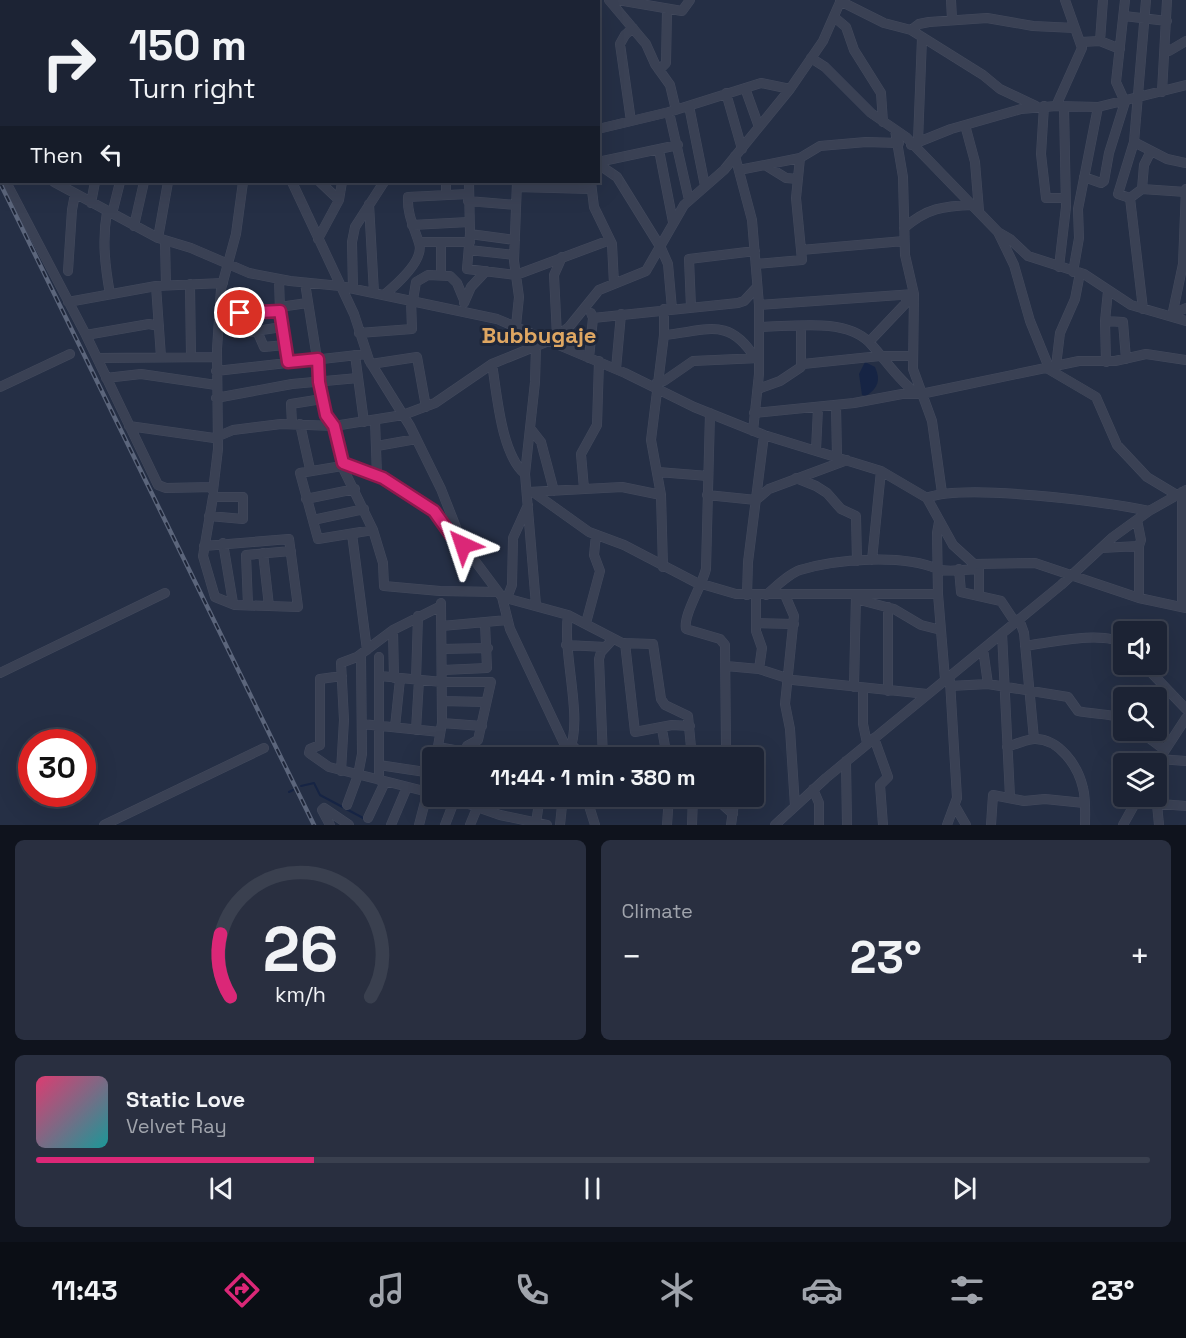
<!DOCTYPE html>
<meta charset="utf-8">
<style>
:root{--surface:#1c2334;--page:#292f40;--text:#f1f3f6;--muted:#a0a4ac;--line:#3a404f;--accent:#db2777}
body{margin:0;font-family:"Space Grotesk",sans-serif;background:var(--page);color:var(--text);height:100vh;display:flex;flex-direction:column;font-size:22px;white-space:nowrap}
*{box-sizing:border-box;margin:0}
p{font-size:20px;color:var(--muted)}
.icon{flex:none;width:33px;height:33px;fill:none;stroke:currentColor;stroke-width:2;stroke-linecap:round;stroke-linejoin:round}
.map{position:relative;height:825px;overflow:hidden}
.drawer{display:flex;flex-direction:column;gap:15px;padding:15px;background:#0f131d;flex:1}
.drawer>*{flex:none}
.banner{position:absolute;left:0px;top:0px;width:600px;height:183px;box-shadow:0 6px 24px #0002,0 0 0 2px var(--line);background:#1c2334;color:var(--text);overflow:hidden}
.tools{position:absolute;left:1113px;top:621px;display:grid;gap:12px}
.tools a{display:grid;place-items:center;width:54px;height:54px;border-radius:6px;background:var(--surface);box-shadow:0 6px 24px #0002,0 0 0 2px var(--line);font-size:30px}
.speed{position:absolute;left:18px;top:729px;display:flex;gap:12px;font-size:30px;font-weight:700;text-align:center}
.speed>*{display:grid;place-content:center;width:78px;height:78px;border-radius:50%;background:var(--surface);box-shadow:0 6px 24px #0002,0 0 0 2px var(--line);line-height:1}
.speed .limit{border:9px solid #d22;background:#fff;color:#111}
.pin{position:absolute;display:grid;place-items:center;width:51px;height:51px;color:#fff;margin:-26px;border:3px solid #fff;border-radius:50%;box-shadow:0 2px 6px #0007}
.me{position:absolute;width:66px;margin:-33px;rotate:318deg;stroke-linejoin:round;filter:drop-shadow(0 0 4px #0008)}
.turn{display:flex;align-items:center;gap:21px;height:126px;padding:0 30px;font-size:27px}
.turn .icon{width:78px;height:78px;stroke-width:2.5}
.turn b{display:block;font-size:42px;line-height:51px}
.then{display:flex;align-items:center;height:57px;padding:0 30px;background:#0003;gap:12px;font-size:22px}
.big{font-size:45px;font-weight:700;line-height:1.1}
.drawer .tile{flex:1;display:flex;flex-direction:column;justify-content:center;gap:9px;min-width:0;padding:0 21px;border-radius:9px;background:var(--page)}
.drawer .dial{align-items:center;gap:0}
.dial svg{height:156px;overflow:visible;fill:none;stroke:var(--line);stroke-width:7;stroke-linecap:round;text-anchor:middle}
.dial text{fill:var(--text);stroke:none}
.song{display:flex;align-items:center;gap:18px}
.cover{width:72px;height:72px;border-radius:9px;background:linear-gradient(135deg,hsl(340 70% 55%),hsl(180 70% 35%))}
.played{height:6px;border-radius:3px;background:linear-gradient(90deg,var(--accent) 25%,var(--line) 25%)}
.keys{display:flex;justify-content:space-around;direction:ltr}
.heat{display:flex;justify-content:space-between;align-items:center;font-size:33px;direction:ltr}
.drawer .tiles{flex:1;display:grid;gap:15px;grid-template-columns:1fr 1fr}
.tile:last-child{grid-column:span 2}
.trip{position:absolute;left:422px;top:747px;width:342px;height:60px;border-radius:6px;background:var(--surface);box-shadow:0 6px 24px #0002,0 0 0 2px var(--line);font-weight:700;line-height:60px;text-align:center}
.dock{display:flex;height:96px;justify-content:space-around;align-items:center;background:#0b0e15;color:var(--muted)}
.dock .icon{width:42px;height:42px}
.dock .on{color:var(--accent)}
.dock b{font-size:27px;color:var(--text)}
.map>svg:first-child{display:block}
</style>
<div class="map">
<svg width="1186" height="825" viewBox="0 0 1186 825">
<rect width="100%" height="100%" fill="#252f45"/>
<!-- water -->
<path fill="#162444" d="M 865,362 L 875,367 C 881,380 878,388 866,396 L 862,395 L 859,374 Z"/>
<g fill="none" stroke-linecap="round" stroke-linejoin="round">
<!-- stream -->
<path stroke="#162444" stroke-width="2" d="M 301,786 L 314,783 L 320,795 L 365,819
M 289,792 L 293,790"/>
<defs>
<path id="minor" d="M 82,0 L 82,2
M 204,0 L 205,2
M 299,0 L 303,2
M 390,0 L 393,2
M 609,0 L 646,44 L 655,64 L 670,85 L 676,110
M 618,0 L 682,11 L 690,0
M 951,0 L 952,19
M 840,1 L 884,23 L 911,30 L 983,75 L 1000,89 L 1036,106
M 376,2 L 377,0
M 501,2 L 501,0
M 578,2 L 578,0
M 1124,16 L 1167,21
M 834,17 L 846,27 L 854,50 L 881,93 L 883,122
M 911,30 L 919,24 L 929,22 L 987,18 L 1033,26 L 1075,28
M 1100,41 L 1103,0
M 1081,42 L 1100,41 L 1120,49
M 1166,48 L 1169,51 L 1186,41
M 811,58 L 825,67 L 871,113 L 906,137 L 998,232 L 1014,265 L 1030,321 L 1050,370 L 1096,397 L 1117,445 L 1147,477 L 1177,495
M 659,70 L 666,63 L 667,10
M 0,77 L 2,76
M 745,88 L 759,127
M 1162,92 L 1167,0
M 726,93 L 742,149
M 689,106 L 705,186
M 1044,106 L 1041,154 L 1046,198 L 1065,198
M 1056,106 L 1082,48 L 1065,0
M 669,112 L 689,200
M 631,121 L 620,44 L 625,35 L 633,28
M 965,125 L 975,162 L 979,211
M 598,129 L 669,112 L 761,83 L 790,89
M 895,130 L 903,177 L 905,255 L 914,294 L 913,369 L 932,421 L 942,493
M 918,141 L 922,38
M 1134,142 L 1167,159 L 1186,163
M 911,145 L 951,129 L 1021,109 L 1056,106 L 1098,107 L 1186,85
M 659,150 L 673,222
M 0,154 L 2,155
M 735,156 L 752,220 L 759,305 L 759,374 L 753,431
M 598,162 L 678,145
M 598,164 L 617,177 L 661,248 L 668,264 L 672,309
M 765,165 L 786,178 L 798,179
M 0,168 L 2,171
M 739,170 L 800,158 L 820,146 L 866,142 L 899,143
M 1084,177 L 1101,183 L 1104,181 L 1109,153 L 1125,102 L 1116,82 L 1125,0
M 6,182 L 86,335 L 158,485 L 166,488 L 213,487
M 54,182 L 158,238 L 191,248 L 249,273 L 290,281 L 340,286 L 497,319 L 625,373 L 694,407 L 764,435 L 881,471 L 927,498 L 953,545 L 974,564 L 1035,563 L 1139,598 L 1186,608
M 292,182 L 354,314 L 369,360 L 410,426 L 441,489 L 463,545 L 502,597 L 510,629 L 571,758
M 320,182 L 339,200
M 469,182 L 470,234 L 467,269 L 516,275 L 610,240
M 591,182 L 594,207 L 612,244 L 614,284
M 517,187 L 591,189
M 1142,189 L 1144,165 L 1151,151
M 446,195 L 446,182
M 1130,198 L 1118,194 L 1134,142 L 1146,0
M 468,201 L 516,205
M 91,203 L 95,182
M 369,204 L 374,293
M 107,212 C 102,240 105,266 110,294
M 112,214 L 120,182
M 412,225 L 469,222
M 134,226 L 144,182
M 904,228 C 927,208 943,206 973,205
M 998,232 L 1010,239 L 1028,256 L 1084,274 L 1131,305 L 1186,321
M 470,234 L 515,240
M 158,238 L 168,182
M 318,239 L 339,200 L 342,182
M 165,241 L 166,285
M 419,242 L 470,242
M 441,242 L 441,276
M 469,250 L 514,255
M 801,250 L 904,241
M 756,264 L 802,260 L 796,198 L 800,158
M 1059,267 L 1066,207 L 1064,107
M 68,271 L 72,210 L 75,194
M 1073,272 L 1079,238 L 1078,209 L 1098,107
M 279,279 L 280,311 L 288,362
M 305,283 L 326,415 L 334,426 L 342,466 L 373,530 L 383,563 L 384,586 L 440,591 L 498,592
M 190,284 L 191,357
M 156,286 L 161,357
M 353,289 L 352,242 L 355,227 L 384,182
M 384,295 C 396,285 425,260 419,243 C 414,227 407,214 408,197 L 468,194
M 413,300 L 416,282 L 428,275 L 450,276 L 457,283 L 464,300
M 68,302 L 156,286 L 223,283
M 464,303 L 471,287 L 486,271
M 759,305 L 914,294
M 280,307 L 307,303
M 691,307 L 689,259 L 755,251
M 1143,309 L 1130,198 L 1142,189 L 1186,192
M 220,313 L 280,311
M 1172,314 L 1186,308
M 1172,316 L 1183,264 L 1186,189
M 593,318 L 738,303 L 744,301 L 757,287
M 1105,321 L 1123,322 L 1126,359
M 219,325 L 239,325 L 249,332 L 282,327
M 516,326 L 519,297 L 514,261 L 517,182
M 759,327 C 791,327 844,317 869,342 C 886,360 897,379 917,394
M 257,331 L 264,347 L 285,345
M 359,333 L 412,329 L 411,300
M 86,335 L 149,324 L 159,326
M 664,335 C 707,331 729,316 755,358
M 557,336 L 554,275 L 562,257
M 869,342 L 905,304 L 909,294
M 355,355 L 364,422
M 97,358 L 217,357
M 589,358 L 593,318 L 591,313
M 1106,362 L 1105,321 L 1108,291
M 371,364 L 417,357 L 426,407
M 492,364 C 497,394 501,454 525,474
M 803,364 L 880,356 L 913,356
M 1056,366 L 1060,333 L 1075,299 L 1080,273
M 616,369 L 621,314
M 216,371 L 366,354
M 106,378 L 141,374 L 216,385
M 657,382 L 664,381 L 693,361 L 759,358
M 0,387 L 70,354
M 758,389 L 780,381 L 801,367 L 801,326
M 216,398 L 292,384 L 358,378
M 836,405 L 837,457
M 710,413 L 706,569 C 702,586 683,615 686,629 L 720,639 L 725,645 L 726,747 L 729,758
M 754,413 L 854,403 L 902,394 L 921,394 L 1079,361 L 1115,361 L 1146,354 L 1186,360
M 375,420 L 377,476
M 292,424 L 291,404 L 322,399
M 300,424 L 310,469
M 129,426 L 214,438 L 233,430 L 281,424 L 334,426 L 403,415 L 435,403 L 492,364 L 551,340 L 569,327 L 599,290 L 646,271 L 684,205 L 724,170 L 790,89 L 823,41 L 841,0
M 530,428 L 541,442 L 554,491
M 377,446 L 416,439
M 816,450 L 818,408
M 343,463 L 383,478 L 434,511 L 451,535 L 460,540
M 342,466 L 300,473 L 318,539 L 373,530
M 658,472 L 708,476
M 796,478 L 816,486 L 827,493 L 841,509 L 856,516 L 857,561
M 584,489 L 581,454 L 597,425 L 599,361
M 213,491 L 218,449 L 217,349 L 221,289 L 236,234 L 243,182
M 529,492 L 622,487 L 661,495
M 533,492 L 589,532 L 624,545 L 695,582 L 736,594 L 938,594
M 707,495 L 756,500 L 769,489 L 847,460
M 927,498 C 964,483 1106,502 1149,511
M 306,499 L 355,489
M 313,520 L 364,509
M 1137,520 L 1141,540 L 1139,546 L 1139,598
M 939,522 L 937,533 L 938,594 L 945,679
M 352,534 L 367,650
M 223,543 L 233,603
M 204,546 L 289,539 L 298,607 L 235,605 L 215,597 L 203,556 L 213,497 L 243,497 L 243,519 L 209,516
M 1101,548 L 1139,546
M 263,553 L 269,606
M 872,560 L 881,471
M 979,565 L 979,596
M 663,567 L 661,495 L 651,440 L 664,335 L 664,309
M 959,569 L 961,592 L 1001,601 L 1015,622
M 747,595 L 748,562 L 764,435
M 756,595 L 756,631 L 762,648 L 759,669
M 766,595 C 776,587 788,574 800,570 C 836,559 903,554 937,569 C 948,573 968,569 979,569
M 785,595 L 794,616 L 785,704 L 790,729 L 795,806
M 502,597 L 568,615 L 622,643 L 653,644 L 661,699 L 665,705 L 688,716 L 692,758
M 507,598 L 512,585 L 513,538 L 528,505
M 856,599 L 894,609 L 921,625 L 941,630
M 248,605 L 246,555 L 291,551
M 536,605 L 525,474 L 535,382 L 536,347
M 1182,607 L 1182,492
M 1019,619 L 1024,633 L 1034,739
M 586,623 L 600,571 L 594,555 L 596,535
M 756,623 L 794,624
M 442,626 L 507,620
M 393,630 L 394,678
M 1002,633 L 1010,797
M 625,643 L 635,732 L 672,725 L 690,726
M 566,645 L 605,647
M 1025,646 C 1047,643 1107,629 1124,645
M 442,649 L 488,648
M 983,649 L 988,684
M 1143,664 L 1186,709
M 726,666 L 759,669 L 793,680 L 927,694
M 443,670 L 487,668 L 485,623
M 0,673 L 165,593
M 342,676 L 320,679 L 320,745 L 310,749 L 309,753 L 329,767 L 432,793
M 380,676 L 442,682 L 491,682 L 478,740 L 467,746 L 465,752 L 438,747
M 416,680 L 418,616
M 950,686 L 988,684 L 1068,697 L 1078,711 C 1090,714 1116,714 1124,719
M 854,687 L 856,595
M 863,688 L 863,724 L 867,743
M 888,691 L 888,607
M 442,701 L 486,702
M 442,723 L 482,726
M 362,724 L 440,732
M 395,727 L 400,679
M 662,729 L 667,758
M 416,730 L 419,680
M 1138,730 L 1165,750
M 874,738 L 888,777 L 880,785 L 883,825
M 572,745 L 584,758
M 1007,747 C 1016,744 1025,740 1034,739 C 1059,738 1078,766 1083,788 C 1086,799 1085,813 1085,825
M 436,758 L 442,723 L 441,603
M 494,758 L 505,751 L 545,758
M 547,758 L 569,752 C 584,718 562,656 568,615
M 603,758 L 599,659 L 601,652 L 613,639
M 1159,759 L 1186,761
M 846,761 L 847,825
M 1156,764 L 1186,718
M 379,765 L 432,773
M 341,771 L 344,720 L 341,663 L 357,657 L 393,630 L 441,606
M 379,780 L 379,657
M 813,789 L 819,803 L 819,825
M 446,796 L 500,815 L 547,825
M 537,796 L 562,800
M 586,796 L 595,825
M 713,796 L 733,814
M 1135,802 L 1186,806
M 1157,804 L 1159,825
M 347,805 L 358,775 L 362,754 L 361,655
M 955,806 L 966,825
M 322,810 L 324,808 L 349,825
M 322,810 L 330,825
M 368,818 L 385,782
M 536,823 L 540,796
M 104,825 L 264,748
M 391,825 L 407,787
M 419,825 L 432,775
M 445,825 L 455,799
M 470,825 L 482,796
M 560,825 L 563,796
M 667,825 L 669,796
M 692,825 L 693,796
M 731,825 L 735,796
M 775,825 L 826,778 L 1061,585 L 1113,537 L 1149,511 L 1186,490
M 947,825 L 957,798 L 950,681
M 991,825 L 993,795 L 1024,801 L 1045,799 L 1084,803
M 1123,825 L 1138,798"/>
</defs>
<!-- minor casing -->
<use href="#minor" stroke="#434a5d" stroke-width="10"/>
<!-- minor -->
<use href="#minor" stroke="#3a4154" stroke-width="9"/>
<defs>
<path id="rail" d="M 0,183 L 314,825"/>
</defs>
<!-- rail casing -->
<use href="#rail" stroke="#5b657b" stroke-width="4.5"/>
<!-- rail -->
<use href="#rail" stroke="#1e2639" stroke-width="2" stroke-dasharray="7" stroke-linecap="butt"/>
</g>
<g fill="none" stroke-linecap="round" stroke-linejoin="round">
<defs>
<path id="route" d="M 240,313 L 280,311 L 288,362 L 318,359 L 319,382 L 326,415 L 334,426 L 343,463 L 383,478 L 434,511 L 451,535 L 460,540 L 463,545"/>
</defs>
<!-- route casing -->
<use href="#route" stroke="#8e194d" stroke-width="15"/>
<!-- route -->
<use href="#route" stroke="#db2777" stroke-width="10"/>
</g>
<g text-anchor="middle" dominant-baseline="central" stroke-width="6" stroke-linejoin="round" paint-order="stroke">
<!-- quarter labels -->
<g font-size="22" font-weight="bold" fill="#dea662" stroke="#1e2639">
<text x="539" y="335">Bubbugaje</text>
</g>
</g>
</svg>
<div class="tools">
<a><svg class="icon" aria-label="sound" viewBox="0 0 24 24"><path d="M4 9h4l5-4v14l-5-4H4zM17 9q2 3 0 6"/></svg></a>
<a><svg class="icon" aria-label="search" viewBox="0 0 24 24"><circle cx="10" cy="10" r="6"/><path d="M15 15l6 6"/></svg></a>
<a><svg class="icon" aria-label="layers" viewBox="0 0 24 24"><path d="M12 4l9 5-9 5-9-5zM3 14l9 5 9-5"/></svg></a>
</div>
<div class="speed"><div class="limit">30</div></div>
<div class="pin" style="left:240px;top:313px;background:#d93025"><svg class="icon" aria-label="arrive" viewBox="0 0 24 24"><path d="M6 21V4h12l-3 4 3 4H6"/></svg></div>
<svg class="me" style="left:463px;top:545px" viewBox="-20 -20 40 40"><path d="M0-17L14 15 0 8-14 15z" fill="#db2777" stroke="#fff" stroke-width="4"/></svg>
<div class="trip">11:44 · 1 min · 380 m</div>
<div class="banner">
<div class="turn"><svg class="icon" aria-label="right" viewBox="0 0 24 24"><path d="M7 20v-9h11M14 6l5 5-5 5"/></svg><div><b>150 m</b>Turn right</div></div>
<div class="then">Then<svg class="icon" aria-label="left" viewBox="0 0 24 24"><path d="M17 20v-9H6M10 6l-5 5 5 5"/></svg></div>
</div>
</div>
<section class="drawer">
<div class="tiles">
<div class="tile dial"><svg viewBox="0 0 100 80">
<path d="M14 69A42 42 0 1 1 86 69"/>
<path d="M14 69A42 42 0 0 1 9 37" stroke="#db2777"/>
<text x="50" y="56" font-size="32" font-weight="700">26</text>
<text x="50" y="72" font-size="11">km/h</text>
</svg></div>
<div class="tile"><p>Climate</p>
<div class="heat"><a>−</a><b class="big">23°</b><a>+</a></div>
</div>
<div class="tile">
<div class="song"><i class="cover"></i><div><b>Static Love</b><p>Velvet Ray</p></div></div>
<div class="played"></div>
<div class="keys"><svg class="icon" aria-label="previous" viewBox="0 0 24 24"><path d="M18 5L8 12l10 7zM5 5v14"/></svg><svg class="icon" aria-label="pause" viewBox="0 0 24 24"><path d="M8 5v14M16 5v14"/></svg><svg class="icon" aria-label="next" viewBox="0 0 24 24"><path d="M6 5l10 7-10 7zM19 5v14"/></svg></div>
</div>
</div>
</section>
<nav class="dock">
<b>11:43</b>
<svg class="icon on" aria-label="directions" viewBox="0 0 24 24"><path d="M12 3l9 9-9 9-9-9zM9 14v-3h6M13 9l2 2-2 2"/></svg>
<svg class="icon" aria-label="music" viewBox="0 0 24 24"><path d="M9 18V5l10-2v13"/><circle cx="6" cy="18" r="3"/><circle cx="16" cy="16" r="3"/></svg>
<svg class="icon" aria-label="phone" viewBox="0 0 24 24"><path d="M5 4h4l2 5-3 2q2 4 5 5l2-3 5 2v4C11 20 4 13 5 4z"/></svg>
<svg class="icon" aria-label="climate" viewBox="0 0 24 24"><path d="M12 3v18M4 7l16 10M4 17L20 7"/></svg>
<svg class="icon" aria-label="car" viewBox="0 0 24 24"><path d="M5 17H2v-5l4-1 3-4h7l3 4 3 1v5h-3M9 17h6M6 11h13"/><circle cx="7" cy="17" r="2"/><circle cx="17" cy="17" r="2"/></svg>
<svg class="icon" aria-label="filters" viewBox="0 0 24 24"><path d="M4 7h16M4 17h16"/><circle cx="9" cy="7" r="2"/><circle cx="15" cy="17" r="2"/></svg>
<b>23°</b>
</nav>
